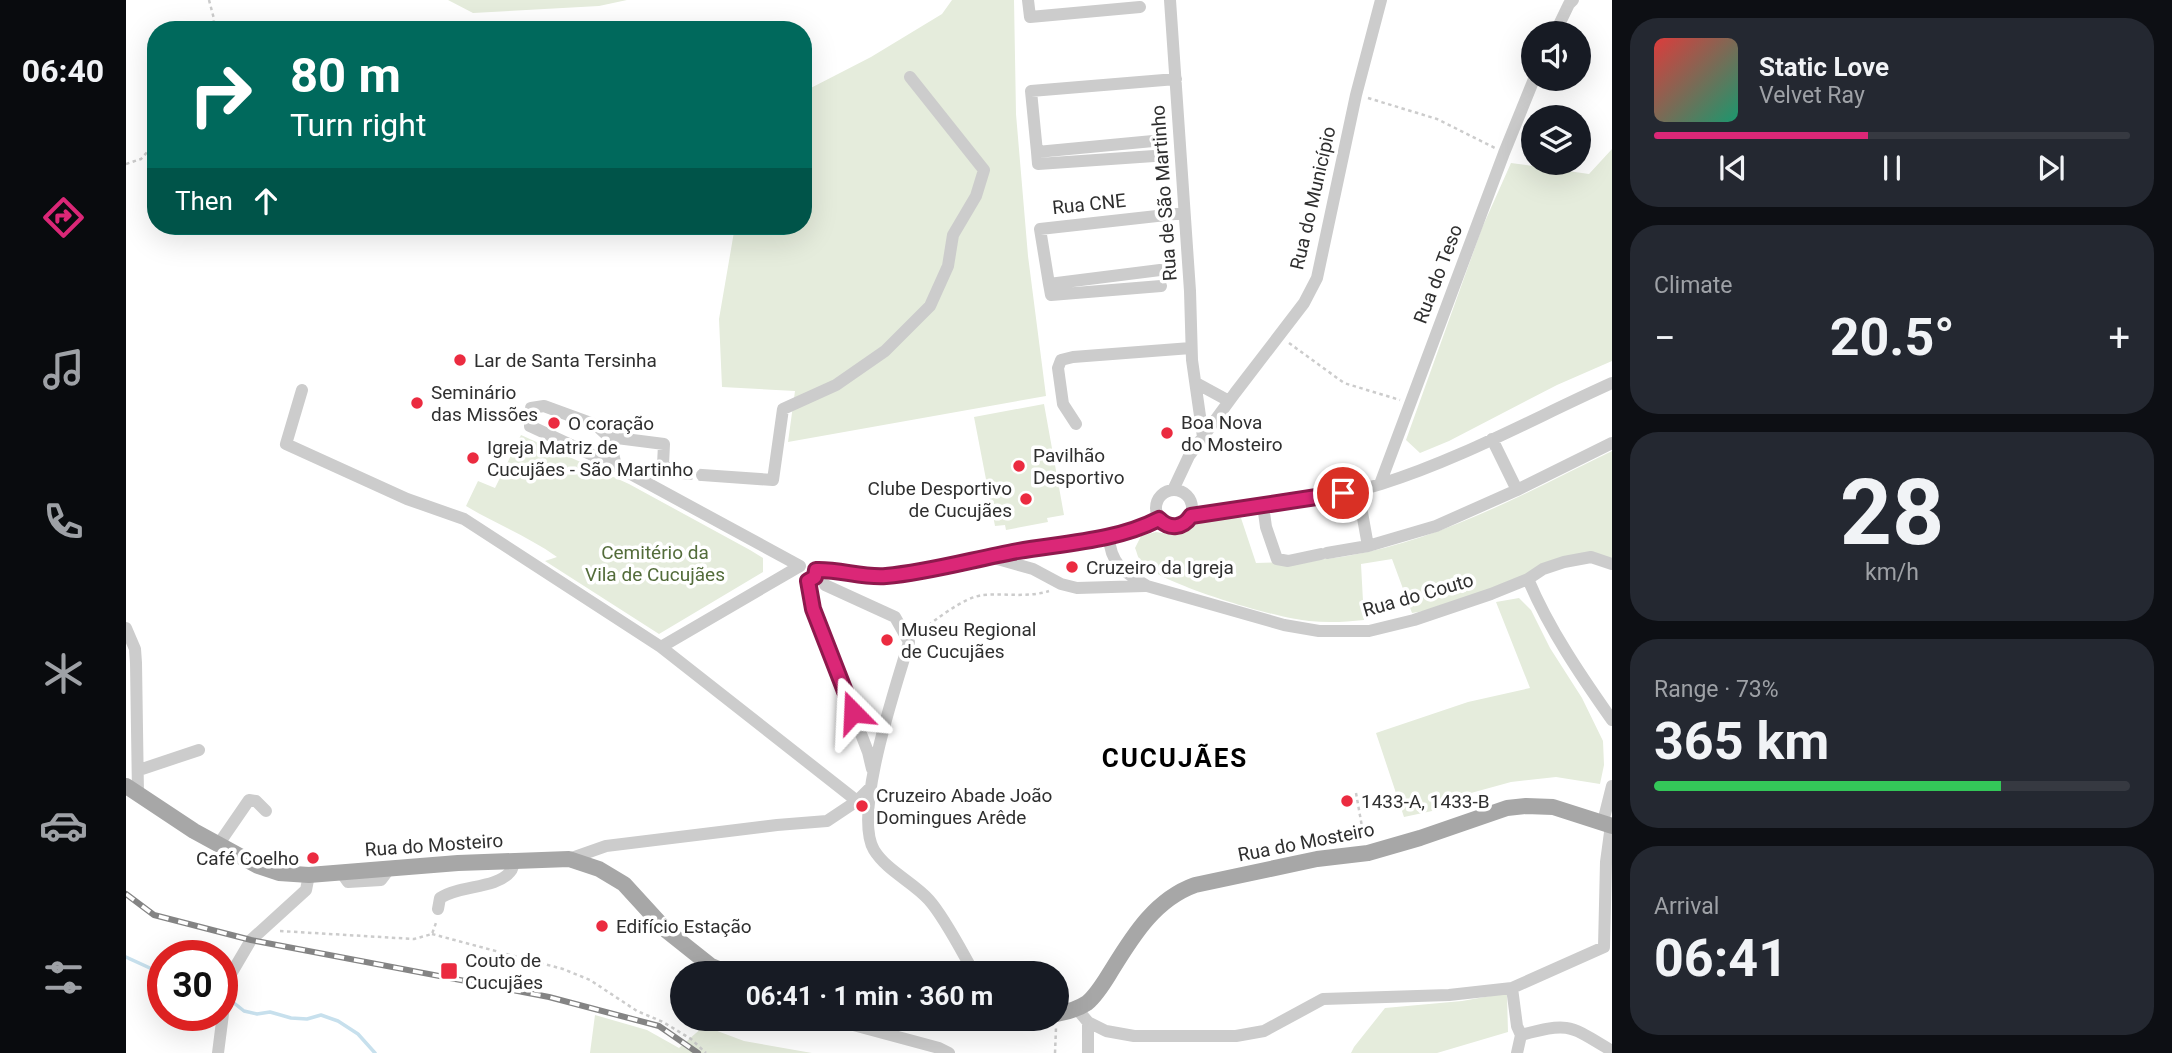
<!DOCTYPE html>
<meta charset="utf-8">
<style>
:root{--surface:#171b24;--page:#242831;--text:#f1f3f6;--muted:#9ea1a6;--line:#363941;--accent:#db2777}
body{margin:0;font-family:Roboto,sans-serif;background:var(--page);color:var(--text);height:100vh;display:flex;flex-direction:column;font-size:26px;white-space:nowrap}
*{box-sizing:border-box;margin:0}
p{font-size:23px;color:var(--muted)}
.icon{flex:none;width:38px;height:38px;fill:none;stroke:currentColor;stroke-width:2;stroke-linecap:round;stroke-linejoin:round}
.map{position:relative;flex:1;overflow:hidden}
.side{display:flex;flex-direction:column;gap:18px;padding:18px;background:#0d0f14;width:560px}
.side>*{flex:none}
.hud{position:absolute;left:21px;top:21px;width:665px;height:214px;border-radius:28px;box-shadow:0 7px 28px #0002;background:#00695c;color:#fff;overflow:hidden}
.tools{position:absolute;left:1395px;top:21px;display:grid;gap:14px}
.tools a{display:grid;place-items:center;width:70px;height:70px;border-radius:50%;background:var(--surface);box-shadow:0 7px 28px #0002;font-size:35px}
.speed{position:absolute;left:21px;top:940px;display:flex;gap:14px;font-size:35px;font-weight:700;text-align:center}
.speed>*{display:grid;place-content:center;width:91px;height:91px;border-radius:50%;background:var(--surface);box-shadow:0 7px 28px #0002;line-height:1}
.speed .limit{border:10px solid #d22;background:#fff;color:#111}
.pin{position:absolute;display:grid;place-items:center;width:60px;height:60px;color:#fff;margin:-30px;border:4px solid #fff;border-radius:50%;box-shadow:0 2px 7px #0007}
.me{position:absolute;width:77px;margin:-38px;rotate:339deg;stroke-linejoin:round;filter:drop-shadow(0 0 5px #0008)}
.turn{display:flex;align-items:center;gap:24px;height:147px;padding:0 28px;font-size:32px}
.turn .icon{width:91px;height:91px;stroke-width:2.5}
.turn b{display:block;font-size:49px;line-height:60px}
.then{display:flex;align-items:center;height:66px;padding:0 28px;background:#0003;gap:14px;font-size:26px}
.big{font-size:52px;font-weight:700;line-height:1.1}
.side .tile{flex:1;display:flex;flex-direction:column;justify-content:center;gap:10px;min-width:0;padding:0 24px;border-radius:28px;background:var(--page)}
.side .dial{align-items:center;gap:0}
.dial b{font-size:91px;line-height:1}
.song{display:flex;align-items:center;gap:21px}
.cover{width:84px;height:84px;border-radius:10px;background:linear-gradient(135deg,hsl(0 70% 55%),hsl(160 70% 35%))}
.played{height:7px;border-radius:4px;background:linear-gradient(90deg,var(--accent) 45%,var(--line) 45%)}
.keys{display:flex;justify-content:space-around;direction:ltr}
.heat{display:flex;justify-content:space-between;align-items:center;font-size:38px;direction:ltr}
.charge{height:10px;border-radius:5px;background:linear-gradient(90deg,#34c759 73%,var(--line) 0)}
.trip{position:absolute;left:544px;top:961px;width:399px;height:70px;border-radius:35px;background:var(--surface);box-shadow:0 7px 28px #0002;font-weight:700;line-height:70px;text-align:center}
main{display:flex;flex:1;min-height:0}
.tab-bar{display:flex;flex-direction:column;width:126px;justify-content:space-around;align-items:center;background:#090b0e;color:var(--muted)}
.tab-bar .icon{width:49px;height:49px}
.tab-bar .on{color:var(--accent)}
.tab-bar b{font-size:32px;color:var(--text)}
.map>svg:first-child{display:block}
</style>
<main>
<nav class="tab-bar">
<b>06:40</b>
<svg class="icon on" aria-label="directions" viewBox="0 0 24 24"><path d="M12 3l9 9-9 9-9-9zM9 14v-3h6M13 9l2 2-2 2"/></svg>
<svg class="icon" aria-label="music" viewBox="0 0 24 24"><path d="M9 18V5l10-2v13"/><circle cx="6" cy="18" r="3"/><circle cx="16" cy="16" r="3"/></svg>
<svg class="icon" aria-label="phone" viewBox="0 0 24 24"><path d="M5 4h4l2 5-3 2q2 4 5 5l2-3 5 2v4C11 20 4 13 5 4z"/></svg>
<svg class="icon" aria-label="climate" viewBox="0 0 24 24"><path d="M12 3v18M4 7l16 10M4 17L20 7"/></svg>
<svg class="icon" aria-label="car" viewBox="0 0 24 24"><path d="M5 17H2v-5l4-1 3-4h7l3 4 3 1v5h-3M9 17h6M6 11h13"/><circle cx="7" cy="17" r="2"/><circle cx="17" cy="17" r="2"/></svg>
<svg class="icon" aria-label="filters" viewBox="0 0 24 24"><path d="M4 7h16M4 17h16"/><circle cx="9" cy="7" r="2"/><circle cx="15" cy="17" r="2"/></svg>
</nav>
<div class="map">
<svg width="1486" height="1053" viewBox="0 0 1486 1053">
<rect width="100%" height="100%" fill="#fff"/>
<!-- green -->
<path fill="#e5ecdc" d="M 322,0 L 501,0 L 473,6 L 347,13 Z
M 826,0 L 888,0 L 890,114 L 902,256 L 920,396 L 662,442 L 669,391 L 596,387 L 593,319 L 609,226 L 677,226 L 677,92 L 745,57 L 816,14 Z
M 1486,149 L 1486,361 L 1431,385 L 1323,441 L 1294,453 L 1280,440 L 1356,228 L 1385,163 L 1463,174 Z
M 918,404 L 938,515 L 921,518 L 922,522 L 880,530 L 879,525 L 869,526 L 848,417 Z
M 395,435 L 503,484 L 624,550 L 637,558 L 637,572 L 533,634 L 419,561 L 431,557 C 403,537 370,524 340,506 L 352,481 L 369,488 Z
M 1486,451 L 1486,560 L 1466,554 L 1317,608 L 1286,613 L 1266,559 L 1235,564 L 1238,620 C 1220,622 1202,623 1183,621 C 1153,619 1033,584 1015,562 C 1012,559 1011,552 1009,548 L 1015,536 L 1030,532 L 1047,535 L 1078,519 L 1115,518 L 1130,563 C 1161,562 1191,561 1221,556 C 1316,540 1401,492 1486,451 Z
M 1393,598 L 1405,610 L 1424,648 L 1456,698 L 1477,741 L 1478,765 L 1474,784 L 1430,777 L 1385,782 L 1345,793 L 1320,808 L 1278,817 L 1250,733 L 1342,702 L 1404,688 L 1370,602 Z
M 1370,995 L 1381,995 L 1382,1032 L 1311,1053 L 1225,1053 L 1228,1047 L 1259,1008 L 1336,1001 Z
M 469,1015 L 521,1030 L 553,1048 L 578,1026 L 618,1041 L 686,1053 L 464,1053 Z"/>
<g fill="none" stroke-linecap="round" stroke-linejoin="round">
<!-- stream -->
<path stroke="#c7e0ed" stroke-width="3.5" d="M 0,957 L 37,974
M 103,999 L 118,1011 L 131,1014 L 144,1012 L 165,1018 L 181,1019 L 195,1015 L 212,1021 L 232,1034 L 249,1053"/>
<!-- minor-tunnel -->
<path stroke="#d5d5d5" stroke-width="12" stroke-dasharray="12 6" stroke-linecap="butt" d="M 555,473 L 576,475"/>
<!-- path -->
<path stroke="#ccc" stroke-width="2.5" stroke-dasharray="3.5 3.5" stroke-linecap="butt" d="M 83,0 L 88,19 L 87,30
M 1242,98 L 1311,119 L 1369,148
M 0,164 L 15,159 L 30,142
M 1163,343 L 1218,383 L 1274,400
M 792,634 C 807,621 838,597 857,595 C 880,593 901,598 923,591
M 1230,793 L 1238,838
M 154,931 L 288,939 L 306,934 L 311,920
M 306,934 L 437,969 L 464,980 L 511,1011 L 537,1022 L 565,1039 L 580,1053
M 929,1053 L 930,1028"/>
<!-- minor -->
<path stroke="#ccc" stroke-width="12" d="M 902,0 L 904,17 L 1014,7
M 1044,0 L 1064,291 L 1066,360 L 1077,437
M 1429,33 L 1443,4 L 1447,0
M 1027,141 L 911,152 L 905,91 L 1050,79
M 911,152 L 912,164 L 1028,156
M 1034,270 L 923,284 L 914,229 L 1058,213
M 923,284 L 925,295 L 1035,286
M 1070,383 L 1103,401
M 176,390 L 160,444 L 281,499 L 338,519 L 535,647 L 674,566
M 950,424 L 937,404 L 932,368 L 935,360 L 947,357 L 1065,348
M 483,437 L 538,444 L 537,465 L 555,473
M 490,466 L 483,437 L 470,425 L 418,406 L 405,408 L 404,426 L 490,466 L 674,566
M 576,475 L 647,480 L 657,409 L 710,385 L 759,351 L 804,306 L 822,266 L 827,235 L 850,196 L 858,170 L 784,77
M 1254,484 L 1378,153 L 1408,79
M1030 508a18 18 0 1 1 36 0a18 18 0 1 1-36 0Z
M 1047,490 L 1063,456 L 1109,393 L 1178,303 L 1191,278 L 1230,95 L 1255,0
M 1391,490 L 1486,443
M 1137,505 L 1140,527 L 1151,559 L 1162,561 L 1195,554
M 1065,515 C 1128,505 1194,503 1255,484 C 1335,459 1410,417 1486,383
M 983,536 C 984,564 998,572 1021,586 L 1158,625 L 1193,631 L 1243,631 L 1288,620 L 1365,594 L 1402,579 L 1417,569 L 1438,562 L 1465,557 L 1486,564
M 1242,546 L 1310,526 L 1391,490 L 1366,439
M 1201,553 L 1242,546 L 1232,490
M 868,558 L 907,569 L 935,584 L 951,588 L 1019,586
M 690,570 C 713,569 737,578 760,576 C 803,572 845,560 887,552 C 935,543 989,541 1033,519
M 1402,579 C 1423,629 1455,676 1486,720
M 682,581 L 687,609 L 742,752 L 746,769
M 699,585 L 769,617 L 783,642 C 771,684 726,813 748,850 C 761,871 787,882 803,900 C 819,918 836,952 848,973
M 0,628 L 9,649 L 10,663 L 12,794
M 535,647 L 731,801
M 13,770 L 73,750
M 1477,822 L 1486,786
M 92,845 L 123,800 L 130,801 L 140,811
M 443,859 L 480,846 L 651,825 L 701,821 L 731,801 L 744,788
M 215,872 L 222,882 L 255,880 L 264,868
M 312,909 L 314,898 C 334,885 370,889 384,872 C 387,869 387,865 389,861
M 1386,988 L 1391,1026 L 1395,1035 C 1444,1022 1443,1025 1486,1051
M 951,1009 L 962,1022 L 980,1031 L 1008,1036 L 1110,1036 L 1138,1031 L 1197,999 L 1323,995 L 1386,988 L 1478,947 L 1480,862 L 1485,825
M 710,1018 L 720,1023 L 813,1048 L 823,1053
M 962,1022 L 962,1053
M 92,1053 L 98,1006 L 105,974 L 125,940 L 180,890 L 183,875
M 1391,1053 L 1395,1035"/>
<!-- major -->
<path stroke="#a7a7a7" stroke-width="16" d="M 0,786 L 68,831 L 132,866 L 153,873 L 183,875 L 332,863 L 443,859 L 473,869 L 498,884 L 541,931 L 585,966 L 602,973
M 931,1014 C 942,1012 952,1009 961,1003 C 972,994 980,979 987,968 C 1008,934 1030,899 1069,885 L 1191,859 L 1242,853 L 1294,838 L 1381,808 L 1400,806 L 1427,807 L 1486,826"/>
<defs>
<path id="rail" d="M 0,894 L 28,915 L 125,940 L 423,997 L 533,1026 L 572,1053"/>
</defs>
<!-- rail casing -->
<use href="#rail" stroke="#848484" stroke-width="6"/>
<!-- rail -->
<use href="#rail" stroke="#fff" stroke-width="3.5" stroke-dasharray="10" stroke-linecap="butt"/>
</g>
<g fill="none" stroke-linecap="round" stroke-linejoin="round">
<defs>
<path id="route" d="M 727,712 L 687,609 L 682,581 L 689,577 L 690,570 C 713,569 737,578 760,576 C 804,572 848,559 892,551 C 939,543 990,541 1033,519 C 1044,530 1057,528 1065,516 L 1217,493"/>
</defs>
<!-- route casing -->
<use href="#route" stroke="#8e194d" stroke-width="18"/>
<!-- route -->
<use href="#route" stroke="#db2777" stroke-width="12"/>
</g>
<!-- markers -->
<g fill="#eb2b40" stroke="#fff" stroke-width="2.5">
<circle cx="334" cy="360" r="7"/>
<circle cx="291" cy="403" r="7"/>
<circle cx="428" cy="423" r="7"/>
<circle cx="1041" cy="433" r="7"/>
<circle cx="347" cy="458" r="7"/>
<circle cx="893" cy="466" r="7"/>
<circle cx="900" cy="499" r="7"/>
<circle cx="946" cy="567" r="7"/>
<circle cx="761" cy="640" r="7"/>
<circle cx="1221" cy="801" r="7"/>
<circle cx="736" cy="806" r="7"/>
<circle cx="187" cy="858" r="7"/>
<circle cx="476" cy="926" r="7"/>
<rect x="314" y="962" width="18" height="18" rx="3.5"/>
</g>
<g text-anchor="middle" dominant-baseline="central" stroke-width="7" stroke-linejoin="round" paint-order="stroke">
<!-- street labels -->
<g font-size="19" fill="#2f2f2f" stroke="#fff">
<text transform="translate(1038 193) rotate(-94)">Rua de São Martinho</text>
<text transform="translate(1187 198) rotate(-77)">Rua do Município</text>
<text transform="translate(963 204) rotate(-6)">Rua CNE</text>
<text transform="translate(1312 274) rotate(-69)">Rua do Teso</text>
<text transform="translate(1292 595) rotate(-16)">Rua do Couto</text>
<text transform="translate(1180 842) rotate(-11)">Rua do Mosteiro</text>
<text transform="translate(308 845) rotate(-4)">Rua do Mosteiro</text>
</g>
<!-- poi labels -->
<g font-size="19" fill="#2f2f2f" stroke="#fff" text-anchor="start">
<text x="348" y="360">Lar de Santa Tersinha</text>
<text x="305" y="392">Seminário<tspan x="305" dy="22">das Missões</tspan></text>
<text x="1055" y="422">Boa Nova<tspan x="1055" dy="22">do Mosteiro</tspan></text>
<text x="442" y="423">O coração</text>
<text x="361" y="447">Igreja Matriz de<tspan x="361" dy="22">Cucujães - São Martinho</tspan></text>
<text x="907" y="455">Pavilhão<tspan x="907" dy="22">Desportivo</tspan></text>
<text x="886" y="488" text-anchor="end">Clube Desportivo<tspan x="886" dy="22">de Cucujães</tspan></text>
<text x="960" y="567">Cruzeiro da Igreja</text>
<text x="775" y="629">Museu Regional<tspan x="775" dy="22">de Cucujães</tspan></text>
<text x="750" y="795">Cruzeiro Abade João<tspan x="750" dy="22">Domingues Arêde</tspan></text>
<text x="1235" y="801">1433-A, 1433-B</text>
<text x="173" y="858" text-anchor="end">Café Coelho</text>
<text x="490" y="926">Edifício Estação</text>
<text x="339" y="960">Couto de<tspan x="339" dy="22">Cucujães</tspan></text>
</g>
<!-- park labels -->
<g font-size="19" fill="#536c3a" stroke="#fff">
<text x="529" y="552">Cemitério da<tspan x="529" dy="22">Vila de Cucujães</tspan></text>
</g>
<!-- district labels -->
<g font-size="26" font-weight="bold" letter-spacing="2" fill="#000" stroke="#fff">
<text x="1049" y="758">CUCUJÃES</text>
</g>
</g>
</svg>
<div class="tools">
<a><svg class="icon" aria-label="sound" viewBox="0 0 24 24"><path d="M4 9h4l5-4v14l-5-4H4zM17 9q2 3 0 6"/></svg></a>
<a><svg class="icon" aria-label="layers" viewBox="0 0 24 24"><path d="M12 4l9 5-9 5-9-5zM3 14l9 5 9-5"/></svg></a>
</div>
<div class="speed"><div class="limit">30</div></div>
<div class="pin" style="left:1217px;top:493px;background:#d93025"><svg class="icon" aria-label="arrive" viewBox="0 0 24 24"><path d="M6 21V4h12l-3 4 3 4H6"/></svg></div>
<svg class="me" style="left:727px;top:712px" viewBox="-20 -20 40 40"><path d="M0-17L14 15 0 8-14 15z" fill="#db2777" stroke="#fff" stroke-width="4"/></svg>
<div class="trip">06:41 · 1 min · 360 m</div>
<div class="hud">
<div class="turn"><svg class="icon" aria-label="right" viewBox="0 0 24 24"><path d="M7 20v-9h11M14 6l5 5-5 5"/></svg><div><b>80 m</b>Turn right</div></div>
<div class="then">Then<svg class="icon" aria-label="ahead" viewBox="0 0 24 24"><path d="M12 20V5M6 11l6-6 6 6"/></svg></div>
</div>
</div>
<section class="side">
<div class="tile">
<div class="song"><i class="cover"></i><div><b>Static Love</b><p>Velvet Ray</p></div></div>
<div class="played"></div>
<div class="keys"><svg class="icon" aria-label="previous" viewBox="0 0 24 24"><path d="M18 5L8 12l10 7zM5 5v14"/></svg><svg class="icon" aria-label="pause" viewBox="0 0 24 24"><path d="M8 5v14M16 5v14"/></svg><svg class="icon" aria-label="next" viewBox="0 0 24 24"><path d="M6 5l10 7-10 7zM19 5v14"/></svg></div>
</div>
<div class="tile"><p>Climate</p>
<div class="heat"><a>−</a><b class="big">20.5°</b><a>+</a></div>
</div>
<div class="tile dial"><b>28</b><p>km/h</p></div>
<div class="tile"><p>Range · 73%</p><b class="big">365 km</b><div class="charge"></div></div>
<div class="tile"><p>Arrival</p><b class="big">06:41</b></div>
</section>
</main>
